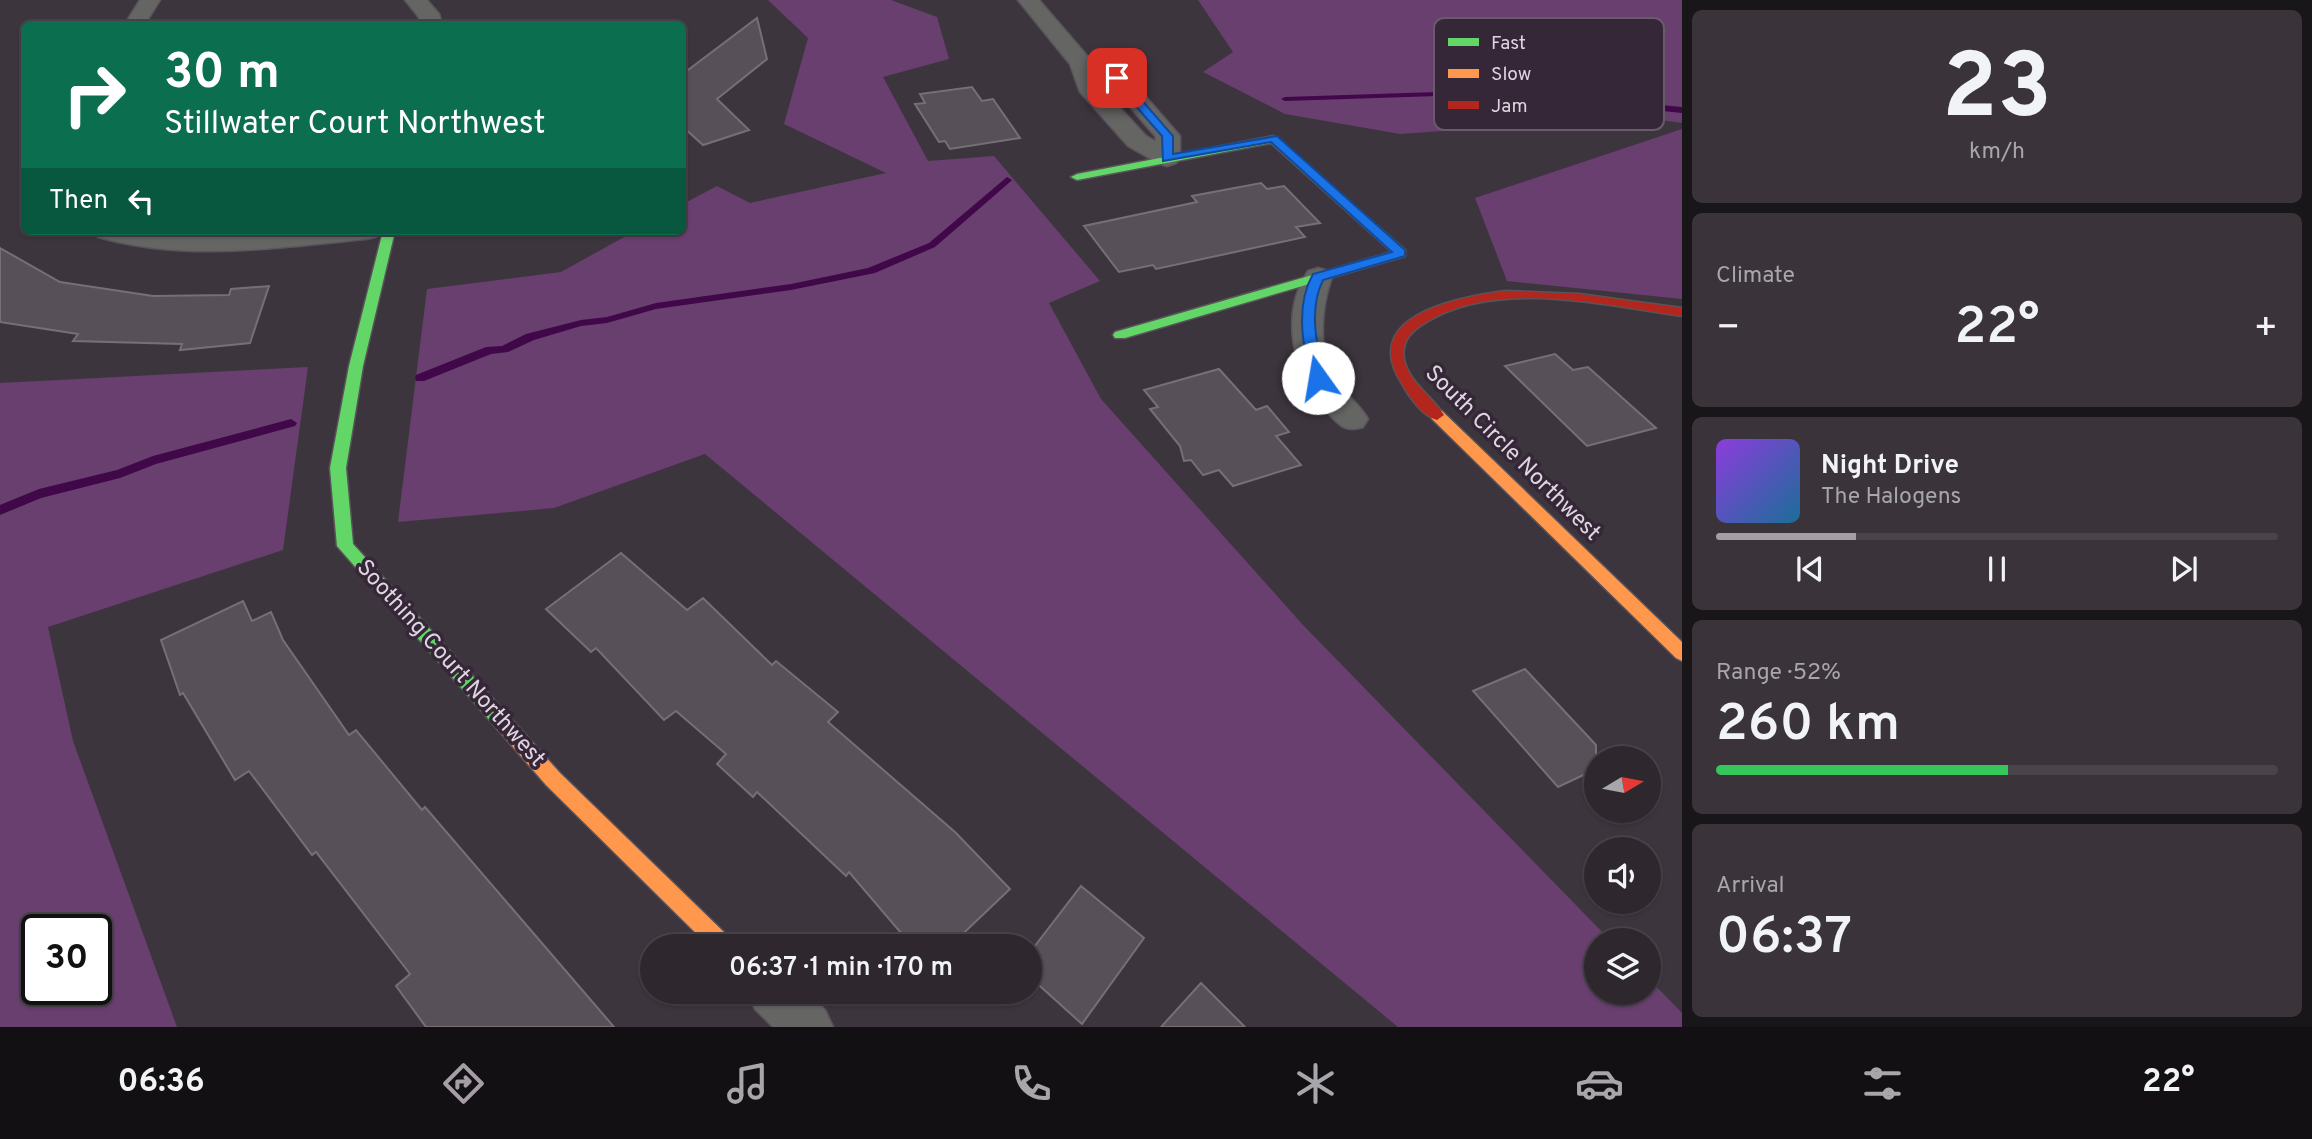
<!DOCTYPE html>
<meta charset="utf-8">
<style>
:root{--surface:#2e282e;--page:#3a343a;--text:#f1f3f6;--muted:#a7a6aa;--line:#49444a;--accent:#a69da7}
body{margin:0;font-family:Overpass,sans-serif;background:var(--page);color:var(--text);height:100vh;display:flex;flex-direction:column;font-size:26px;white-space:nowrap}
*{box-sizing:border-box;margin:0}
p{font-size:23px;color:var(--muted)}
.icon{flex:none;width:38px;height:38px;fill:none;stroke:currentColor;stroke-width:2;stroke-linecap:round;stroke-linejoin:round}
.map{position:relative;flex:1;overflow:hidden}
.drawer{display:flex;flex-direction:column;gap:10px;padding:10px;background:#191619;width:630px}
.drawer>*{flex:none}
.guide{position:absolute;left:21px;top:21px;width:665px;height:214px;border-radius:10px;box-shadow:0 2px 5px #0004,0 0 0 2px var(--line);background:#0b6e4f;color:#fff;overflow:hidden}
.needle{width:46px;rotate:80deg}
.fabs{position:absolute;left:1584px;top:746px;display:grid;gap:14px}
.fabs a{display:grid;place-items:center;width:77px;height:77px;border-radius:50%;background:var(--surface);box-shadow:0 2px 5px #0004,0 0 0 2px var(--line);font-size:35px}
.speed{position:absolute;left:21px;top:914px;display:flex;gap:14px;font-size:35px;font-weight:700;text-align:center}
.speed>*{display:grid;place-content:center;width:91px;height:91px;border-radius:50%;background:var(--surface);box-shadow:0 2px 5px #0004,0 0 0 2px var(--line);line-height:1}
.speed .limit{border:4px solid #111;border-radius:10px;background:#fff;color:#111}
.pin{position:absolute;display:grid;place-items:center;width:60px;height:60px;color:#fff;margin:-30px;border-radius:14px;box-shadow:0 4px 10px #0006}
.me{position:absolute;width:77px;margin:-38px;rotate:347deg;stroke-linejoin:round;filter:drop-shadow(0 0 5px #0008)}
.turn{display:flex;align-items:center;gap:24px;height:147px;padding:0 28px;font-size:32px}
.turn .icon{width:91px;height:91px;stroke-width:2.5}
.turn b{display:block;font-size:49px;line-height:60px}
.then{display:flex;align-items:center;height:66px;padding:0 28px;background:#0003;gap:14px;font-size:26px}
.big{font-size:52px;font-weight:600;line-height:1.1}
.drawer .card{flex:1;display:flex;flex-direction:column;justify-content:center;gap:10px;min-width:0;padding:0 24px;border-radius:10px;background:var(--page)}
.drawer .dial{align-items:center;gap:0}
.dial b{font-size:91px;line-height:1}
.song{display:flex;align-items:center;gap:21px}
.cover{width:84px;height:84px;border-radius:10px;background:linear-gradient(135deg,hsl(270 70% 55%),hsl(200 70% 35%))}
.played{height:7px;border-radius:4px;background:linear-gradient(90deg,var(--accent) 25%,var(--line) 25%)}
.keys{display:flex;justify-content:space-around;direction:ltr}
.heat{display:flex;justify-content:space-between;align-items:center;font-size:38px;direction:ltr}
.charge{height:10px;border-radius:5px;background:linear-gradient(90deg,#34c759 52%,var(--line) 0)}
.trip{position:absolute;left:640px;top:934px;width:402px;height:70px;border-radius:35px;background:var(--surface);box-shadow:0 2px 5px #0004,0 0 0 2px var(--line);font-weight:600;line-height:70px;text-align:center}
.tabs{display:flex;height:112px;justify-content:space-around;align-items:center;background:#121012;color:var(--muted)}
.tabs .icon{width:49px;height:49px}
.tabs .active{color:var(--accent)}
.tabs b{font-size:32px;color:var(--text)}
main{display:flex;flex:1;min-height:0}
.map>svg:first-child{display:block}
</style>
<main>
<div class="map">
<svg width="1682" height="1027" viewBox="0 0 1682 1027">
<rect width="100%" height="100%" fill="#3d353e"/>
<!-- green -->
<path fill="#693f70" fill-rule="evenodd" d="M 768,0 L 891,0 L 937,17 L 949,59 L 883,77 L 928,161 L 994,156 L 1100,281 L 1049,303 L 1101,399 L 1303,625 L 1610,940 L 1596,940 L 1596,992 L 1648,992 L 1649,979 L 1682,1013 L 1682,1027 L 1398,1027 L 705,454 L 554,508 L 398,522 L 427,289 L 561,272 L 635,231 L 682,231 L 683,204 L 717,186 L 750,203 L 886,173 L 784,124 L 808,38 Z
M 1198,0 L 1682,0 L 1682,123 L 1639,117 L 1400,134 L 1285,114 L 1203,72 L 1233,52 Z
M 1682,129 L 1682,299 L 1507,281 L 1475,198 Z
M 308,367 L 283,550 L 48,627 L 73,741 L 177,1027 L 0,1027 L 0,383 ZM 37,929 L 96,929 L 96,989 L 37,989 Z"/>
<g fill="none" stroke-linecap="round" stroke-linejoin="round">
<!-- stream -->
<path fill="#400749" fill-rule="evenodd" d="M 1498,90 L 1682,107 L 1682,113 L 1498,94 L 1285,101 L 1281,99 L 1285,97 Z
M 1007,177 L 1012,180 L 1010,182 L 935,247 L 875,273 L 791,290 L 656,309 L 607,323 L 581,326 L 534,340 L 508,352 L 491,354 L 424,381 L 416,381 L 415,378 L 416,375 L 486,347 L 502,346 L 526,334 L 581,320 L 607,317 L 656,303 L 791,284 L 868,268 L 929,243 Z
M 291,419 L 297,423 L 295,426 L 156,464 L 120,478 L 41,498 L 0,515 L 0,505 L 39,489 L 117,470 L 153,456 Z"/>
</g>
<!-- building -->
<path fill="#575058" stroke="#766f76" stroke-width="2" d="M 757,18 L 767,59 L 717,99 L 749,130 L 703,145 L 682,126 L 682,65 L 688,70 Z
M 972,87 L 982,101 L 993,99 L 1020,138 L 950,149 L 945,141 L 939,142 L 915,104 L 925,103 L 920,94 Z
M 1261,183 L 1267,189 L 1284,186 L 1320,223 L 1296,227 L 1305,237 L 1156,269 L 1153,265 L 1119,272 L 1084,226 L 1197,202 L 1192,196 Z
M 0,248 L 60,282 L 153,296 L 229,295 L 231,289 L 269,286 L 250,343 L 180,350 L 182,344 L 73,341 L 78,334 L 0,322 Z
M 1555,354 L 1573,370 L 1588,367 L 1656,428 L 1587,446 L 1505,366 Z
M 1219,369 L 1256,410 L 1267,406 L 1289,432 L 1276,436 L 1301,465 L 1233,486 L 1219,470 L 1203,475 L 1191,460 L 1184,461 L 1180,446 L 1150,409 L 1158,407 L 1144,390 Z
M 621,553 L 687,610 L 703,598 L 772,665 L 776,661 L 838,712 L 828,722 L 955,832 L 1010,889 L 949,947 L 913,947 L 849,872 L 846,876 L 757,792 L 753,797 L 717,764 L 726,754 L 676,711 L 664,720 L 596,648 L 591,652 L 546,609 Z
M 243,601 L 252,621 L 271,612 L 283,640 L 349,735 L 356,730 L 422,810 L 425,807 L 614,1027 L 426,1027 L 396,986 L 410,974 L 316,852 L 312,855 L 249,771 L 235,780 L 183,693 L 180,695 L 161,640 Z
M 1525,669 L 1596,745 L 1596,769 L 1558,787 L 1473,691 Z
M 1081,886 L 1144,938 L 1082,1024 L 1031,978 L 1031,951 Z
M 1201,983 L 1245,1027 L 1161,1027 Z"/>
<g fill="none" stroke-linecap="round" stroke-linejoin="round">
<defs>
<path id="street" d="M 140,0 L 160,0 L 145,24 L 125,24 Z
M 405,0 L 427,0 L 439,14 L 442,24 L 421,24 L 418,16 Z
M 1018,0 L 1039,0 L 1089,58 L 1125,73 L 1180,136 L 1180,158 L 1176,163 L 1167,166 L 1158,163 L 1128,146 L 1080,92 L 1070,64 ZM 1097,78 L 1109,83 L 1156,137 L 1155,141 L 1146,136 L 1099,85 Z
M 94,231 L 200,236 L 282,231 L 380,231 L 376,237 L 366,239 C 276,248 187,262 98,237 Z
M 1318,268 L 1328,271 L 1332,277 C 1321,307 1317,353 1336,380 C 1345,395 1360,404 1368,419 L 1363,427 C 1345,433 1339,425 1327,412 C 1293,376 1279,315 1308,271 Z
M 748,992 L 807,992 L 825,1010 L 833,1027 L 773,1027 L 755,1009 Z"/>
<path id="fast" d="M 1273,136 L 1405,250 L 1405,256 L 1125,338 L 1115,338 L 1113,335 L 1115,332 L 1392,252 L 1271,143 L 1077,180 L 1071,177 L 1077,174 Z
M 383,231 L 395,231 L 363,366 L 346,468 L 353,544 L 505,712 L 508,718 L 505,724 L 499,726 L 493,724 L 337,546 L 330,468 L 349,366 Z"/>
<path id="slow" d="M 1437,410 L 1442,411 L 1682,642 L 1682,661 L 1676,658 L 1432,419 L 1430,415 Z
M 499,710 L 505,712 L 560,773 L 732,940 L 735,947 L 710,947 L 546,785 L 493,724 L 490,718 L 493,712 Z"/>
<path id="jam" d="M 1505,291 L 1579,294 L 1682,308 L 1682,316 C 1604,305 1499,279 1428,321 C 1413,330 1401,339 1404,359 C 1409,383 1432,396 1444,415 L 1437,420 C 1422,416 1408,395 1401,382 C 1359,315 1460,297 1505,291 Z"/>
</defs>
<!-- street casing -->
<use href="#street" stroke="#59535a" stroke-width="3"/>
<!-- fast casing -->
<use href="#fast" stroke="#59535a" stroke-width="3"/>
<!-- slow casing -->
<use href="#slow" stroke="#59535a" stroke-width="3"/>
<!-- jam casing -->
<use href="#jam" stroke="#59535a" stroke-width="3"/>
<!-- street -->
<use href="#street" fill="#656564" fill-rule="evenodd"/>
<!-- fast -->
<use href="#fast" fill="#63d668" fill-rule="evenodd"/>
<!-- slow -->
<use href="#slow" fill="#ff974d" fill-rule="evenodd"/>
<!-- jam -->
<use href="#jam" fill="#b3261e" fill-rule="evenodd"/>
</g>
<!-- route -->
<path fill="#1a73e8" stroke="#114b97" stroke-width="2" d="M 1113,75 L 1120,75 L 1173,136 L 1173,154 L 1277,136 L 1405,250 L 1405,256 L 1323,280 C 1308,310 1317,347 1325,378 L 1323,381 L 1318,383 L 1310,378 C 1303,344 1295,306 1313,274 L 1392,252 L 1271,142 L 1163,161 L 1162,136 L 1113,80 Z"/>
<g text-anchor="middle" dominant-baseline="central" stroke-width="7" stroke-linejoin="round" paint-order="stroke">
<!-- street labels -->
<g font-size="23" fill="#dfd5e0" stroke="#352738">
<text transform="translate(1512 454) rotate(45)">South Circle Northwest</text>
<text transform="translate(450 664) rotate(48)">Soothing Court Northwest</text>
</g>
</g>
<!-- legend -->
<rect x="1434" y="18" width="230" height="112" rx="10" fill="#352738" stroke="#685b6a" stroke-width="2"/>
<rect x="1448" y="38" width="31" height="8" fill="#63d668"/>
<rect x="1448" y="69" width="31" height="9" fill="#ff974d"/>
<rect x="1448" y="101" width="31" height="8" fill="#b3261e"/>
<g font-size="19" fill="#dfd5e0">
<text x="1491" y="49">Fast</text>
<text x="1491" y="80">Slow</text>
<text x="1491" y="112">Jam</text>
</g>
</svg>
<div class="fabs">
<a><svg class="needle" viewBox="-14 -14 28 28"><path d="M0-13l5 13h-10z" fill="#e53935"/><path d="M0 13l5-13h-10z" fill="#a7a6aa"/></svg></a>
<a><svg class="icon" aria-label="sound" viewBox="0 0 24 24"><path d="M4 9h4l5-4v14l-5-4H4zM17 9q2 3 0 6"/></svg></a>
<a><svg class="icon" aria-label="layers" viewBox="0 0 24 24"><path d="M12 4l9 5-9 5-9-5zM3 14l9 5 9-5"/></svg></a>
</div>
<div class="speed"><div class="limit">30</div></div>
<div class="pin" style="left:1117px;top:78px;background:#d93025"><svg class="icon" aria-label="arrive" viewBox="0 0 24 24"><path d="M6 21V4h12l-3 4 3 4H6"/></svg></div>
<svg class="me" style="left:1318px;top:378px" viewBox="-20 -20 40 40"><circle r="19" fill="#fff"/><path d="M0-13L10 11 0 6-10 11z" fill="#1a73e8"/></svg>
<div class="trip">06:37 · 1 min · 170 m</div>
<div class="guide">
<div class="turn"><svg class="icon" aria-label="right" viewBox="0 0 24 24"><path d="M7 20v-9h11M14 6l5 5-5 5"/></svg><div><b>30 m</b>Stillwater Court Northwest</div></div>
<div class="then">Then<svg class="icon" aria-label="left" viewBox="0 0 24 24"><path d="M17 20v-9H6M10 6l-5 5 5 5"/></svg></div>
</div>
</div>
<section class="drawer">
<div class="card dial"><b>23</b><p>km/h</p></div>
<div class="card"><p>Climate</p>
<div class="heat"><a>−</a><b class="big">22°</b><a>+</a></div>
</div>
<div class="card">
<div class="song"><i class="cover"></i><div><b>Night Drive</b><p>The Halogens</p></div></div>
<div class="played"></div>
<div class="keys"><svg class="icon" aria-label="previous" viewBox="0 0 24 24"><path d="M18 5L8 12l10 7zM5 5v14"/></svg><svg class="icon" aria-label="pause" viewBox="0 0 24 24"><path d="M8 5v14M16 5v14"/></svg><svg class="icon" aria-label="next" viewBox="0 0 24 24"><path d="M6 5l10 7-10 7zM19 5v14"/></svg></div>
</div>
<div class="card"><p>Range · 52%</p><b class="big">260 km</b><div class="charge"></div></div>
<div class="card"><p>Arrival</p><b class="big">06:37</b></div>
</section>
</main>
<nav class="tabs">
<b>06:36</b>
<svg class="icon active" aria-label="directions" viewBox="0 0 24 24"><path d="M12 3l9 9-9 9-9-9zM9 14v-3h6M13 9l2 2-2 2"/></svg>
<svg class="icon" aria-label="music" viewBox="0 0 24 24"><path d="M9 18V5l10-2v13"/><circle cx="6" cy="18" r="3"/><circle cx="16" cy="16" r="3"/></svg>
<svg class="icon" aria-label="phone" viewBox="0 0 24 24"><path d="M5 4h4l2 5-3 2q2 4 5 5l2-3 5 2v4C11 20 4 13 5 4z"/></svg>
<svg class="icon" aria-label="climate" viewBox="0 0 24 24"><path d="M12 3v18M4 7l16 10M4 17L20 7"/></svg>
<svg class="icon" aria-label="car" viewBox="0 0 24 24"><path d="M5 17H2v-5l4-1 3-4h7l3 4 3 1v5h-3M9 17h6M6 11h13"/><circle cx="7" cy="17" r="2"/><circle cx="17" cy="17" r="2"/></svg>
<svg class="icon" aria-label="filters" viewBox="0 0 24 24"><path d="M4 7h16M4 17h16"/><circle cx="9" cy="7" r="2"/><circle cx="15" cy="17" r="2"/></svg>
<b>22°</b>
</nav>
